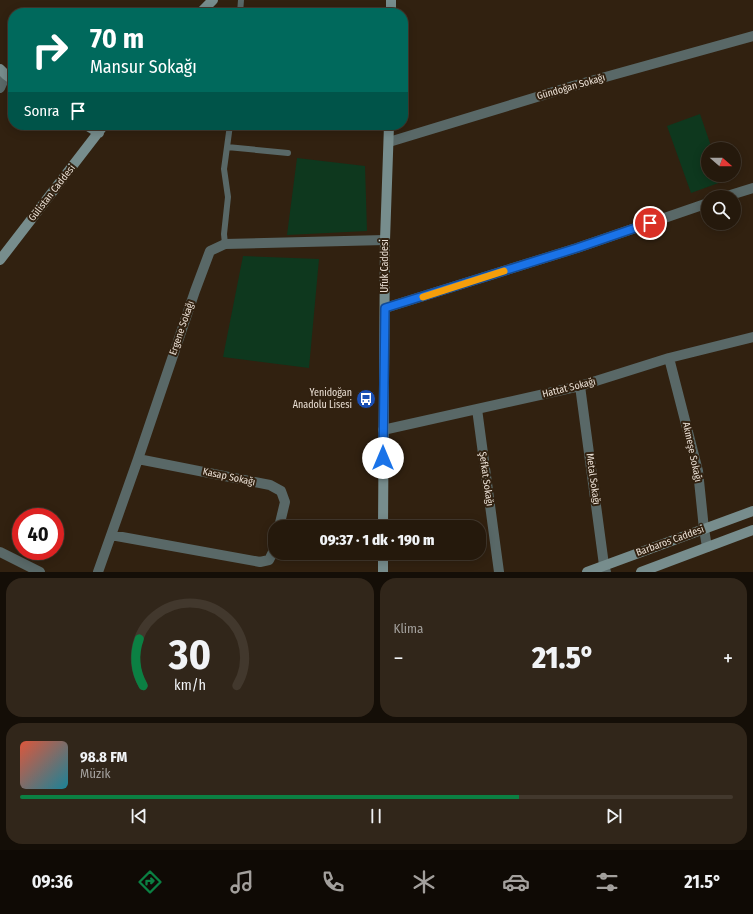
<!DOCTYPE html>
<html lang="tr">
<meta charset="utf-8">
<style>
:root{--surface:#25190c;--page:#31261a;--text:#f1f3f6;--muted:#a3a09d;--line:#42382d;--accent:#0b8043}
body{margin:0;font-family:"Fira Sans Condensed",sans-serif;background:var(--page);color:var(--text);height:100vh;display:flex;flex-direction:column;font-size:15px;white-space:nowrap}
*{box-sizing:border-box;margin:0}
p{font-size:13px;color:var(--muted)}
.icon{flex:none;width:22px;height:22px;fill:none;stroke:currentColor;stroke-width:2;stroke-linecap:round;stroke-linejoin:round}
.map{position:relative;height:572px;overflow:hidden}
.sheet{display:flex;flex-direction:column;gap:6px;padding:6px;background:#140e07;flex:1}
.sheet>*{flex:none}
.top-card{position:absolute;left:8px;top:8px;width:400px;height:122px;border-radius:16px;box-shadow:0 2px 10px #0003,0 0 0 1px var(--line);background:#00695c;color:#fff;overflow:hidden}
.needle{width:26px;rotate:110deg}
.tools{position:absolute;left:701px;top:142px;display:grid;gap:8px}
.tools a{display:grid;place-items:center;width:40px;height:40px;border-radius:50%;background:var(--surface);box-shadow:0 2px 10px #0003,0 0 0 1px var(--line);font-size:20px}
.speed{position:absolute;left:12px;top:508px;display:flex;gap:8px;font-size:20px;font-weight:700;text-align:center}
.speed>*{display:grid;place-content:center;width:52px;height:52px;border-radius:50%;background:var(--surface);box-shadow:0 2px 10px #0003,0 0 0 1px var(--line);line-height:1}
.speed .limit{border:6px solid #d22;background:#fff;color:#111}
.pin{position:absolute;display:grid;place-items:center;width:34px;height:34px;color:#fff;margin:-17px;border:2px solid #fff;border-radius:50%;box-shadow:0 1px 4px #0007}
.me{position:absolute;width:44px;margin:-22px;rotate:0deg;stroke-linejoin:round;filter:drop-shadow(0 0 3px #0008)}
.turn{display:flex;align-items:center;gap:14px;height:84px;padding:0 16px;font-size:18px}
.turn .icon{width:52px;height:52px;stroke-width:2.5}
.turn b{display:block;font-size:28px;line-height:34px}
.then{display:flex;align-items:center;height:38px;padding:0 16px;background:#0003;gap:8px;font-size:15px}
.big{font-size:30px;font-weight:800;line-height:1.1}
.sheet .tile{flex:1;display:flex;flex-direction:column;justify-content:center;gap:6px;min-width:0;padding:0 14px;border-radius:16px;background:var(--page)}
.sheet .dial{align-items:center;gap:0}
.dial svg{height:104px;overflow:visible;fill:none;stroke:var(--line);stroke-width:7;stroke-linecap:round;text-anchor:middle}
.dial text{fill:var(--text);stroke:none}
.song{display:flex;align-items:center;gap:12px}
.cover{width:48px;height:48px;border-radius:6px;background:linear-gradient(135deg,hsl(10 70% 55%),hsl(190 70% 35%))}
.played{height:4px;border-radius:2px;background:linear-gradient(90deg,var(--accent) 70%,var(--line) 70%)}
.keys{display:flex;justify-content:space-around;direction:ltr}
.heat{display:flex;justify-content:space-between;align-items:center;font-size:22px;direction:ltr}
.sheet .tiles{flex:1;display:grid;gap:6px;grid-template-columns:1fr 1fr}
.tile:last-child{grid-column:span 2}
.trip{position:absolute;left:268px;top:520px;width:218px;height:40px;border-radius:16px;background:var(--surface);box-shadow:0 2px 10px #0003,0 0 0 1px var(--line);font-weight:800;line-height:40px;text-align:center}
.tab-bar{display:flex;height:64px;justify-content:space-around;align-items:center;background:#0f0a05;color:var(--muted)}
.tab-bar .icon{width:28px;height:28px}
.tab-bar .current{color:var(--accent)}
.tab-bar b{font-size:18px;color:var(--text)}
.map>svg:first-child{display:block}
</style>
<div class="map">
<svg width="753" height="572" viewBox="0 0 753 572">
<rect width="100%" height="100%" fill="#312110"/>
<!-- green -->
<path fill="#0e381e" d="M 700,114 L 712,149 L 708,149 L 708,175 L 722,175 L 724,181 L 691,193 L 667,126 Z
M 297,158 L 365,166 L 367,231 L 287,235 Z
M 243,256 L 319,259 L 309,368 L 223,357 Z"/>
<g fill="none" stroke-linecap="round" stroke-linejoin="round">
<!-- lane -->
<path stroke="#596867" stroke-width="6" d="M 240,13 L 241,0
M 227,147 L 288,153
M 225,244 L 224,234 L 228,197 L 224,169 L 230,125"/>
<!-- street -->
<path stroke="#596867" stroke-width="10" d="M 0,88 L 6,75
M 389,142 L 573,86 L 753,36
M 724,197 L 753,188
M 385,308 L 577,248 L 708,203
M 669,358 L 698,471 L 704,529 L 707,547
M 580,386 L 604,565 L 606,572
M 477,409 L 499,572
M 383,430 L 580,386 L 669,358 L 753,337
M 138,459 L 270,485 L 281,491 L 285,502 L 279,527
M 111,535 L 260,562 L 269,560 L 275,548
M 0,552 L 40,572
M 98,572 L 138,459 L 195,291 L 210,251 L 225,244 L 385,240"/>
<!-- secondary -->
<path stroke="#778d8d" stroke-width="10" d="M 200,13 L 213,0
M 391,13 L 391,0
M 0,69 L 6,75 L 13,80
M 86,125 L 99,133
M 0,260 L 104,125
M 383,527 L 385,240 L 389,125
M 383,572 L 383,553
M 587,572 L 753,511
M 641,572 L 753,530"/>
</g>
<g fill="none" stroke-linecap="round" stroke-linejoin="round">
<defs>
<path id="route" d="M 383,458 L 385,308 L 577,248 L 650,223"/>
</defs>
<!-- route casing -->
<use href="#route" stroke="#114b97" stroke-width="10"/>
<!-- route -->
<use href="#route" stroke="#1a73e8" stroke-width="7"/>
<!-- slow -->
<path stroke="#f59e0b" stroke-width="7" d="M 423,297 L 504,271"/>
</g>
<!-- icons -->
<defs>
<symbol id="bus-disc" viewBox="-11 -11 22 22"><circle r="9.5" fill="#1a4fb4" stroke="#312110"/><path d="M-5-6H5V4H4V6H2V4H-2V6H-4V4H-5ZM-3.5-4V0h7V-4ZM-3.5 1.2v1.5H-2V1.2ZM2 1.2v1.5H3.5V1.2Z" fill="#fff"/></symbol>
</defs>
<g fill-rule="evenodd">
<use href="#bus-disc" x="355" y="388" width="22" height="22"/>
</g>
<g text-anchor="middle" dominant-baseline="central" stroke-width="4" stroke-linejoin="round" paint-order="stroke">
<!-- street labels -->
<g font-size="10" fill="#ebe0d5" stroke="#312110">
<text transform="translate(571 87) rotate(-16)">Gündoğan Sokağı</text>
<text transform="translate(52 193) rotate(-52)">Gülistan Caddesi</text>
<text transform="translate(385 266) rotate(-90)">Ufuk Caddesi</text>
<text transform="translate(182 328) rotate(-71)">Ergene Sokağı</text>
<text transform="translate(569 388) rotate(-14)">Hattat Sokağı</text>
<text transform="translate(692 452) rotate(78)">Akmeşe Sokağı</text>
<text transform="translate(229 477) rotate(12)">Kasap Sokağı</text>
<text transform="translate(486 479) rotate(82)">Şefkat Sokağı</text>
<text transform="translate(593 479) rotate(82)">Metal Sokağı</text>
<text transform="translate(670 541) rotate(-20)">Barbaros Caddesi</text>
</g>
<!-- poi labels -->
<g font-size="10" fill="#ebe0d5" stroke="#312110" text-anchor="end">
<text x="352" y="393">Yenidoğan<tspan x="352" dy="12">Anadolu Lisesi</tspan></text>
</g>
</g>
</svg>
<div class="tools">
<a><svg class="needle" viewBox="-14 -14 28 28"><path d="M0-13l5 13h-10z" fill="#e53935"/><path d="M0 13l5-13h-10z" fill="#a3a09d"/></svg></a>
<a><svg class="icon" aria-label="search" viewBox="0 0 24 24"><circle cx="10" cy="10" r="6"/><path d="M15 15l6 6"/></svg></a>
</div>
<div class="speed"><div class="limit">40</div></div>
<div class="pin" style="left:650px;top:223px;background:#d93025"><svg class="icon" aria-label="arrive" viewBox="0 0 24 24"><path d="M6 21V4h12l-3 4 3 4H6"/></svg></div>
<svg class="me" style="left:383px;top:458px" viewBox="-20 -20 40 40"><circle r="19" fill="#fff"/><path d="M0-13L10 11 0 6-10 11z" fill="#1a73e8"/></svg>
<div class="trip">09:37 · 1 dk · 190 m</div>
<div class="top-card">
<div class="turn"><svg class="icon" aria-label="right" viewBox="0 0 24 24"><path d="M7 20v-9h11M14 6l5 5-5 5"/></svg><div><b>70 m</b>Mansur Sokağı</div></div>
<div class="then">Sonra<svg class="icon" aria-label="arrive" viewBox="0 0 24 24"><path d="M6 21V4h12l-3 4 3 4H6"/></svg></div>
</div>
</div>
<section class="sheet">
<div class="tiles">
<div class="tile dial"><svg viewBox="0 0 100 80">
<path d="M14 69A42 42 0 1 1 86 69"/>
<path d="M14 69A42 42 0 0 1 11 33" stroke="#0b8043"/>
<text x="50" y="56" font-size="32" font-weight="700">30</text>
<text x="50" y="72" font-size="11">km/h</text>
</svg></div>
<div class="tile"><p>Klima</p>
<div class="heat"><a>−</a><b class="big">21.5°</b><a>+</a></div>
</div>
<div class="tile">
<div class="song"><i class="cover"></i><div><b>98.8 FM</b><p>Müzik</p></div></div>
<div class="played"></div>
<div class="keys"><svg class="icon" aria-label="previous" viewBox="0 0 24 24"><path d="M18 5L8 12l10 7zM5 5v14"/></svg><svg class="icon" aria-label="pause" viewBox="0 0 24 24"><path d="M8 5v14M16 5v14"/></svg><svg class="icon" aria-label="next" viewBox="0 0 24 24"><path d="M6 5l10 7-10 7zM19 5v14"/></svg></div>
</div>
</div>
</section>
<nav class="tab-bar">
<b>09:36</b>
<svg class="icon current" aria-label="directions" viewBox="0 0 24 24"><path d="M12 3l9 9-9 9-9-9zM9 14v-3h6M13 9l2 2-2 2"/></svg>
<svg class="icon" aria-label="music" viewBox="0 0 24 24"><path d="M9 18V5l10-2v13"/><circle cx="6" cy="18" r="3"/><circle cx="16" cy="16" r="3"/></svg>
<svg class="icon" aria-label="phone" viewBox="0 0 24 24"><path d="M5 4h4l2 5-3 2q2 4 5 5l2-3 5 2v4C11 20 4 13 5 4z"/></svg>
<svg class="icon" aria-label="climate" viewBox="0 0 24 24"><path d="M12 3v18M4 7l16 10M4 17L20 7"/></svg>
<svg class="icon" aria-label="car" viewBox="0 0 24 24"><path d="M5 17H2v-5l4-1 3-4h7l3 4 3 1v5h-3M9 17h6M6 11h13"/><circle cx="7" cy="17" r="2"/><circle cx="17" cy="17" r="2"/></svg>
<svg class="icon" aria-label="filters" viewBox="0 0 24 24"><path d="M4 7h16M4 17h16"/><circle cx="9" cy="7" r="2"/><circle cx="15" cy="17" r="2"/></svg>
<b>21.5°</b>
</nav>
